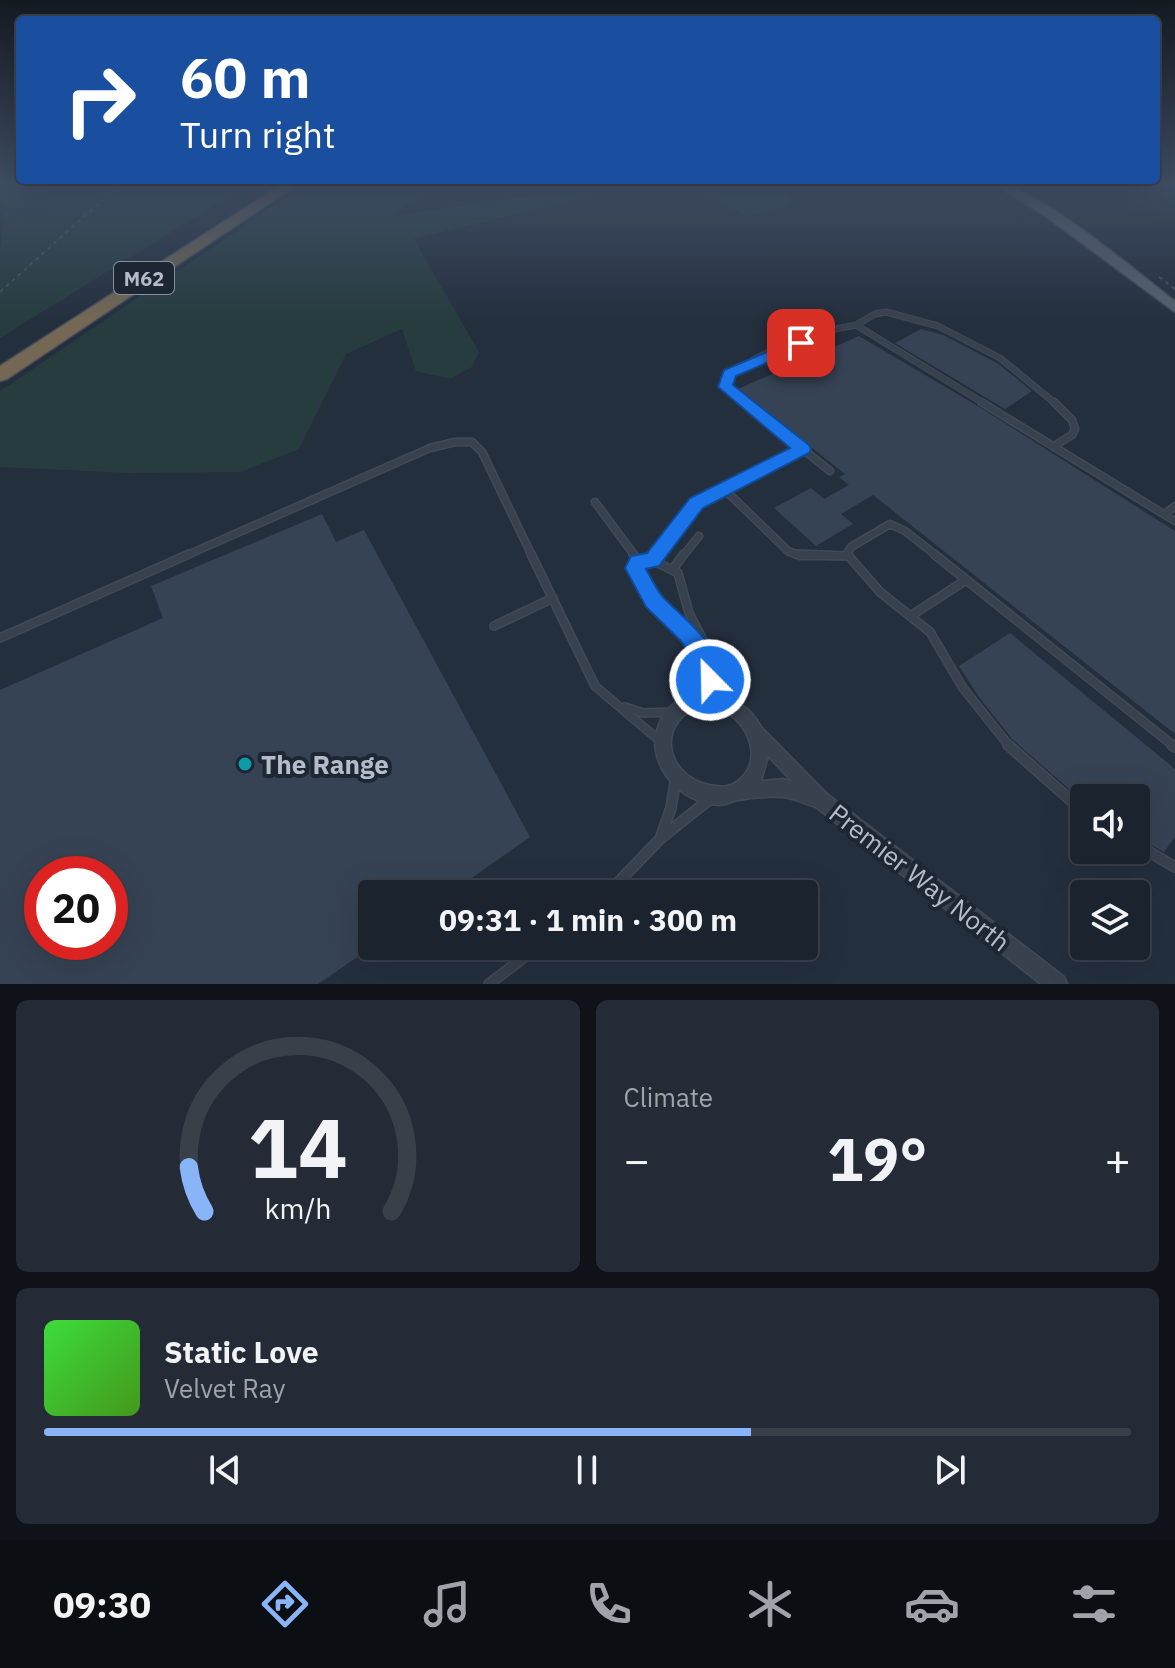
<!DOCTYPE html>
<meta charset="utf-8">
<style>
:root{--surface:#1b232e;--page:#242b36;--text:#f1f3f6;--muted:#a0a4aa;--line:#39404a;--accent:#8ab4f8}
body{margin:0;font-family:"IBM Plex Sans",sans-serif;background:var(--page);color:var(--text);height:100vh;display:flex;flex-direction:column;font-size:30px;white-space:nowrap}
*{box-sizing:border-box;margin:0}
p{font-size:26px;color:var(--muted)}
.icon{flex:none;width:44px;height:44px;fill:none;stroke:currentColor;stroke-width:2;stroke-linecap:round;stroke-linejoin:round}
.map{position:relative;height:984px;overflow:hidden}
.drawer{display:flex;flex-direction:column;gap:16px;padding:16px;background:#0f1319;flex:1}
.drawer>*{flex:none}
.banner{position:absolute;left:16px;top:16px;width:1144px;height:168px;border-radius:8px;box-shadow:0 8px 32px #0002,0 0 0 2px var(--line);background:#1a4fa0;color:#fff;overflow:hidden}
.tools{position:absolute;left:1070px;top:784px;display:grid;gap:16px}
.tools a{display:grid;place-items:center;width:80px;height:80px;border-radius:8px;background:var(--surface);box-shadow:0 8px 32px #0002,0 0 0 2px var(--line);font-size:40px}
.speed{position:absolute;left:24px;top:856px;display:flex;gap:16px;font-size:40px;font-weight:700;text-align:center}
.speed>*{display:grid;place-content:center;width:104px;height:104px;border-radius:50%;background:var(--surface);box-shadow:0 8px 32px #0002,0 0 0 2px var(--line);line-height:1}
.speed .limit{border:12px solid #d22;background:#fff;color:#111}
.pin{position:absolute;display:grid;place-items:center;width:68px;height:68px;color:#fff;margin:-34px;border-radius:16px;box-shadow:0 4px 12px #0006}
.me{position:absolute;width:88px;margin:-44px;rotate:337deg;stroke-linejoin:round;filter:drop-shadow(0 0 6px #0008)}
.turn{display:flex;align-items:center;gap:28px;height:168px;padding:0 32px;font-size:36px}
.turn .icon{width:104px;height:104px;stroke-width:2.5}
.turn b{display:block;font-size:56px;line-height:68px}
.big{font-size:60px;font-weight:700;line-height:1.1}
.drawer .card{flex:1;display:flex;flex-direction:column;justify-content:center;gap:12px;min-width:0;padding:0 28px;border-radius:12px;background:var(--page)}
.drawer .dial{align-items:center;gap:0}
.dial svg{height:208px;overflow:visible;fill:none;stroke:var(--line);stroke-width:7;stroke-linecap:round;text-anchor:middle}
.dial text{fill:var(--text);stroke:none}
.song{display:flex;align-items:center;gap:24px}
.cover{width:96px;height:96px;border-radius:12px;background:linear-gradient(135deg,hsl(120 70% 55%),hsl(100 70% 35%))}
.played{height:8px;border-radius:4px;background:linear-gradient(90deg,var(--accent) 65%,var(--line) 65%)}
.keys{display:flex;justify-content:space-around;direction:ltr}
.heat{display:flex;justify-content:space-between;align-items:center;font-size:44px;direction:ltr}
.drawer .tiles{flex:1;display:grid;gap:16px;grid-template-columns:1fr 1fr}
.card:last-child{grid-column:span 2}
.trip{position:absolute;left:358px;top:880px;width:460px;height:80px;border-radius:8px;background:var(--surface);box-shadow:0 8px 32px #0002,0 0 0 2px var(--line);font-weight:700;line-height:80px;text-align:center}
.tab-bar{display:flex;height:128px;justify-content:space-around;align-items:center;background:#0b0e12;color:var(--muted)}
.tab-bar .icon{width:56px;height:56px}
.tab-bar .active{color:var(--accent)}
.tab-bar b{font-size:36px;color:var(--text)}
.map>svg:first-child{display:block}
</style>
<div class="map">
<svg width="1175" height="984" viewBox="0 0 1175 984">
<rect width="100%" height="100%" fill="#242f3e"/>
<!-- green -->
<path fill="#263c3f" d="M 0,184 L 249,184 L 0,338 L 0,248 L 6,203 L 0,203 Z
M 306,184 L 395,184 L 394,187 L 422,193 L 393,216 L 593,187 L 596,194 L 414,239 L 479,352 L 472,367 L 450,379 L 416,371 L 402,329 L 346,354 L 299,449 L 241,472 L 129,473 L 0,467 L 0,391 Z
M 696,184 L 788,184 L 790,205 L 746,216 L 699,189 Z"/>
<!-- building -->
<path fill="#364354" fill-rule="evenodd" d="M 921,329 L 943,335 L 997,363 L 1032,391 L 1005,409 L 895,343 Z
M 859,336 L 976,405 L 1175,531 L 1175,734 L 873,495 L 841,514 L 853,524 L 816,546 L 774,508 L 811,488 L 824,499 L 849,485 L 839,477 L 845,474 L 738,389 Z
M 322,514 L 336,542 L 364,530 L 530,837 L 449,894 L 372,894 L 372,947 L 318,984 L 0,984 L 0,690 L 163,618 L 151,586 ZM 42,874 L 110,874 L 110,942 L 42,942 Z
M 1010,633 L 1175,769 L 1175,837 L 1164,852 L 1136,837 L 1136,798 L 1084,798 L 1084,802 L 1012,739 L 979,697 L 959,666 Z"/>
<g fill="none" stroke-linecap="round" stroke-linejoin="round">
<defs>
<path id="service-far3" d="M 856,325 L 875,314 L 886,312 L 938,326 L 1000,358 L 1056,404
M 746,404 L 725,387 L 726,378 C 760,351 813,332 856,325 L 985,404"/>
<path id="service-far2" d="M 744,402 L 830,471
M 981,402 L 1175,521
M 1054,446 L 1072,435 L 1075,429 L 1072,420 L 1054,402
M 803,449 L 725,490 L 788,551 L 800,556 L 846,556
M 595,502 L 635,556
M 1165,514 L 1175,506
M 185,556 L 430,448 L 455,442 L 472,442 L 482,452 L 532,556
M 655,556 L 697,503 L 725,490
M 683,556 L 699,536
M 846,556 L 851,547 L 890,524 L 905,531 L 937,556"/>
<path id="service-far1" d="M 531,554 L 595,686 L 660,741
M 633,554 L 638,561
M 796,554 L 846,556
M 847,554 L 880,592 L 930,632 L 963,688 L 1010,747
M 934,554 L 1175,747
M 652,560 L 657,554
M 672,570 L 684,554
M 912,615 L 966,580
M 494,626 L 553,598
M 0,638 L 189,554
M 705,698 C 715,653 690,641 663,611 C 651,598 642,584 635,568 L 638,561 L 652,560 L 678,573 L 689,613 L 738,708
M 625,707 L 643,713 L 673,712"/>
<path id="service" d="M 1008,745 L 1084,812
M 1172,745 L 1175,747
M 660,839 L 671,808 L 676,777
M 1136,844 L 1175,867
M 607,894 L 660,839 L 710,799
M 489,984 L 539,946"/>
<path id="minor" d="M 705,691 C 729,698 749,703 761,727 L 827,794 L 1064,977 L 1067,984 L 1041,984 L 816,807 C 805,804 792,797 781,797 C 768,796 750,798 738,800 C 732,801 726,805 720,805 C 678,804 641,760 661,720 C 669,702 687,695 705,691 ZM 705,705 C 712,708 722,709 728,713 C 751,728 762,762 738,781 C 730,788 720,787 709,785 C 663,775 655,718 705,705 ZM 768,756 L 793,782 L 783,779 L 761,781 Z"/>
<path id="primary" d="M 994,184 C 1035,184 1139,274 1175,301 L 1175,312 L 1048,218 Z"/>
<path id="motorway" d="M 282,184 L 298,184 L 7,379 L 0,381 L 0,366 Z"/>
</defs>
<!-- service-far3 casing -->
<use href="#service-far3" stroke="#414a57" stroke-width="7"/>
<!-- service-far2 casing -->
<use href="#service-far2" stroke="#414a57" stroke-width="9"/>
<!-- service-far1 casing -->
<use href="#service-far1" stroke="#414a57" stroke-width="10"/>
<!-- service casing -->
<use href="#service" stroke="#414a57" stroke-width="12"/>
<!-- minor casing -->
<use href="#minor" stroke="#414a57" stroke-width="3"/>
<!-- primary casing -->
<use href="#primary" stroke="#414a57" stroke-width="3"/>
<!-- motorway casing -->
<use href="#motorway" stroke="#434c59" stroke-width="3"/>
<!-- path -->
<path stroke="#3f5557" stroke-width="2" stroke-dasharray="4 4" stroke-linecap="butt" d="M 1159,277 L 1175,289
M 0,292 L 120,184"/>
<!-- service-far3 -->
<use href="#service-far3" stroke="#38414e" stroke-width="5"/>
<!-- service-far2 -->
<use href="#service-far2" stroke="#38414e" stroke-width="6"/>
<!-- service-far1 -->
<use href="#service-far1" stroke="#38414e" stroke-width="7"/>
<!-- service -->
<use href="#service" stroke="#38414e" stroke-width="9"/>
<!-- minor -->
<use href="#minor" fill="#38414e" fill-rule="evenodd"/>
<!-- primary -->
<use href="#primary" fill="#56606e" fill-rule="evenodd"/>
<!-- motorway -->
<use href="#motorway" fill="#746855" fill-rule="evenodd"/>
</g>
<!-- sky -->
<linearGradient id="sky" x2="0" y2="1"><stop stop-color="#141a22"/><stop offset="0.57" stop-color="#3f4d63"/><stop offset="1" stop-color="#3f4d63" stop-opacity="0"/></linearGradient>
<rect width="1175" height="322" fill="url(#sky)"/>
<!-- route -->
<path fill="#1a73e8" stroke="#114b97" stroke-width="2" d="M 801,338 L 808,343 L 806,346 L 736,376 L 733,385 L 809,445 L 811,449 L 809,453 L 703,508 L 659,566 L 646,569 C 651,578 656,588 662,596 C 681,617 733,653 718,687 L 710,691 L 702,687 L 696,665 L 681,641 L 646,607 L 625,568 L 631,556 L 647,553 L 690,498 L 790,448 L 718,387 L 724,370 Z"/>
<!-- markers -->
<circle fill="#0f9aa8" stroke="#1d2633" stroke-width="3" cx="245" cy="764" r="8"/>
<g text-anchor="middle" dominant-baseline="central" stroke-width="8" stroke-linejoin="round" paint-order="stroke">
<!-- shield labels -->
<rect fill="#1d2633" stroke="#878f9c" stroke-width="2" x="114" y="262" width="60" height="32" rx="6"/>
<g font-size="20" font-weight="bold" fill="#b4bcc9">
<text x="144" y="278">M62</text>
</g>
<!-- near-poi labels -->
<g font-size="26" font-weight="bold" fill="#b4bcc9" stroke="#1d2633" text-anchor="start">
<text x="261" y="764">The Range</text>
</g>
<!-- near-street labels -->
<g font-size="26" fill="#b4bcc9" stroke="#1d2633">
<text transform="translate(920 877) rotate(38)">Premier Way North</text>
</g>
</g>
</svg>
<div class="tools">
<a><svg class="icon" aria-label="sound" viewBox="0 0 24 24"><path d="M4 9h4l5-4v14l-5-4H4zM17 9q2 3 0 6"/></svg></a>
<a><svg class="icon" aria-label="layers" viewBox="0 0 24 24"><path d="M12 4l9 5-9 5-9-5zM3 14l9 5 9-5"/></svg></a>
</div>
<div class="speed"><div class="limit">20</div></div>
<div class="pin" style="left:801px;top:343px;background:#d93025"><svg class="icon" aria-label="arrive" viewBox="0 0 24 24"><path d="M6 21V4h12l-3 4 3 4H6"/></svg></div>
<svg class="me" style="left:710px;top:680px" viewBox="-20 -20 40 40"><circle r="17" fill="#1a73e8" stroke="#fff" stroke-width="3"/><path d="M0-11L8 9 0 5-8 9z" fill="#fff"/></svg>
<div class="trip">09:31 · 1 min · 300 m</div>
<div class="banner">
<div class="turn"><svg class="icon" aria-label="right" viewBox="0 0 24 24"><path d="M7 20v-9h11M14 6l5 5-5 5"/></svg><div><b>60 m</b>Turn right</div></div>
</div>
</div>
<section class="drawer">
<div class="tiles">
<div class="card dial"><svg viewBox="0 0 100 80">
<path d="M14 69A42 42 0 1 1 86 69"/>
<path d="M14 69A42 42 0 0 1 8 52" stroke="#8ab4f8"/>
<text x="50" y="56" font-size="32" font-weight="700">14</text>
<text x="50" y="72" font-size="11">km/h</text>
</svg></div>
<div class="card"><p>Climate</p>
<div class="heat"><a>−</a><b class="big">19°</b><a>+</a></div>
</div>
<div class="card">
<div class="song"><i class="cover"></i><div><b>Static Love</b><p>Velvet Ray</p></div></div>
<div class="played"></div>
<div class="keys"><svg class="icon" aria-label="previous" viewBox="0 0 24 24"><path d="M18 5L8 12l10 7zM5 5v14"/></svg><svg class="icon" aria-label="pause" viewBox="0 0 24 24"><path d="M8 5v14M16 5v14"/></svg><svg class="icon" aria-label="next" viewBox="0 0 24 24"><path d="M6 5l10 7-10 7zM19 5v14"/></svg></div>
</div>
</div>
</section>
<nav class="tab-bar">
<b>09:30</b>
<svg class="icon active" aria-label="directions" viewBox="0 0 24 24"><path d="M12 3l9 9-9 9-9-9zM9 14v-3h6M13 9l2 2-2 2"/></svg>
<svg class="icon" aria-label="music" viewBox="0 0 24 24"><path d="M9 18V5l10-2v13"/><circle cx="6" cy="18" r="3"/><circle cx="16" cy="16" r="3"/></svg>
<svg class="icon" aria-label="phone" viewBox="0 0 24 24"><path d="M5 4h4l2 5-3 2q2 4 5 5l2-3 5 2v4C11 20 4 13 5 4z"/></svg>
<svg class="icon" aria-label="climate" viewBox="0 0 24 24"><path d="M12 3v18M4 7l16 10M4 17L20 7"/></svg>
<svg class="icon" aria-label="car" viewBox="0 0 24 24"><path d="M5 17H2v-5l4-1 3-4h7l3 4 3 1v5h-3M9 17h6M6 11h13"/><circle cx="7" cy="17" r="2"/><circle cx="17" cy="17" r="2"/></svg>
<svg class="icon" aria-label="filters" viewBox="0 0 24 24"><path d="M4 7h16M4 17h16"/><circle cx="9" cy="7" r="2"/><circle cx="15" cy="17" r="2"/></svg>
</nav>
